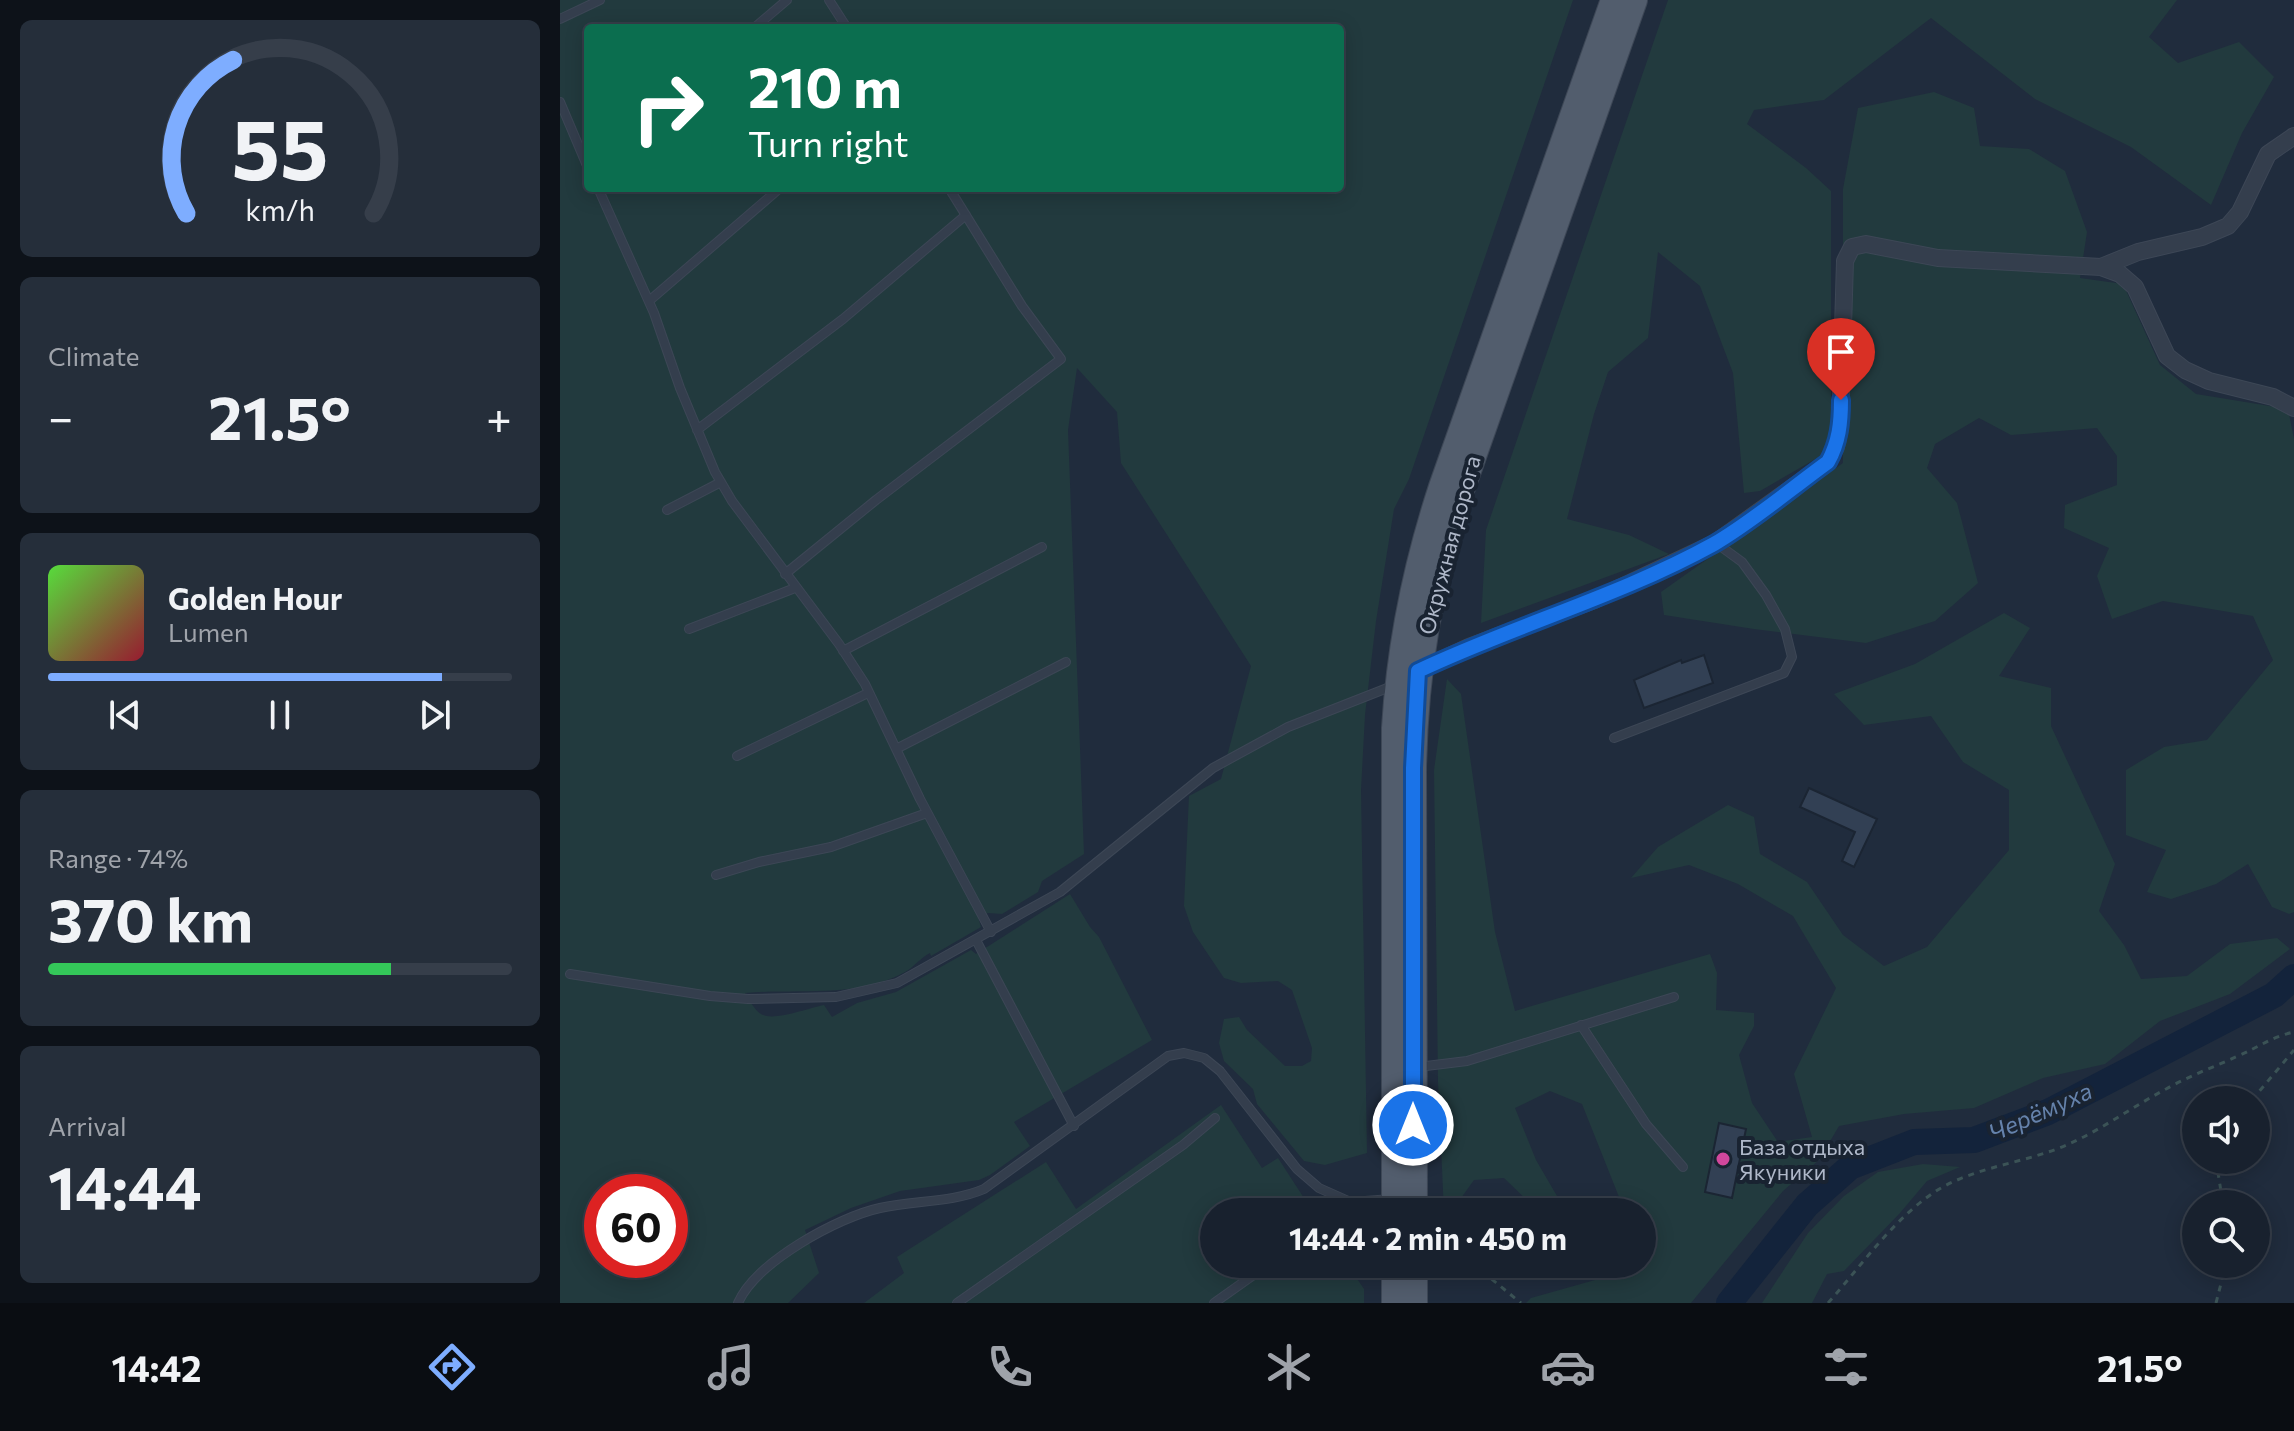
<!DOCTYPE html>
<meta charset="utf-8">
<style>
:root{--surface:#18212e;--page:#252e3a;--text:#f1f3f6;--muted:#9fa3aa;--line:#363e4a;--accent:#7eadff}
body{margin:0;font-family:Commissioner,sans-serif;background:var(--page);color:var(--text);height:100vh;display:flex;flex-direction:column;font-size:30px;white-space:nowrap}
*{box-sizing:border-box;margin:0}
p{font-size:26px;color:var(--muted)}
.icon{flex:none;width:44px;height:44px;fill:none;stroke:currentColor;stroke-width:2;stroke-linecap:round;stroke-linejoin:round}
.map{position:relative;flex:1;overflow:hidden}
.sheet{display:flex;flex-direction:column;gap:20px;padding:20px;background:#0d1219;width:560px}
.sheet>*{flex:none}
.banner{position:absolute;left:24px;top:24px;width:760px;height:168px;border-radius:8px;box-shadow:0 4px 20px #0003,0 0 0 2px var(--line);background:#0b6e4f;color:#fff;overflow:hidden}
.fabs{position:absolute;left:1622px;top:1086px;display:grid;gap:16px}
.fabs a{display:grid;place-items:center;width:88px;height:88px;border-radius:50%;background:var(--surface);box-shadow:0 4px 20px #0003,0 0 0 2px var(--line);font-size:40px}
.speed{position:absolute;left:24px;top:1174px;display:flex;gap:16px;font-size:40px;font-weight:700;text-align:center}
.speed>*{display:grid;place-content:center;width:104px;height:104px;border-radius:50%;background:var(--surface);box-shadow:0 4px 20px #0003,0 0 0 2px var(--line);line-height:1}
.speed .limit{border:12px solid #d22;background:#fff;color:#111}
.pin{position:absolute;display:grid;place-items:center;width:68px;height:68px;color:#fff;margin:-82px -34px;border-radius:50% 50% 50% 0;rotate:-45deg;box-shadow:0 0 8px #0007}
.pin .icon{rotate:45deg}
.me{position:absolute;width:88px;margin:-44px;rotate:0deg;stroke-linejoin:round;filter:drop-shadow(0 0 6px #0008)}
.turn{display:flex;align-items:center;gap:28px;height:168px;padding:0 32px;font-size:36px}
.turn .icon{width:104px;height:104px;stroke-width:2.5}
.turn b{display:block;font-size:56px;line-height:68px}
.big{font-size:60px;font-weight:700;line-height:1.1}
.sheet .widget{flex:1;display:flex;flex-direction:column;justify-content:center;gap:12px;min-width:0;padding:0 28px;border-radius:12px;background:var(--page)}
.sheet .dial{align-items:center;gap:0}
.dial svg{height:208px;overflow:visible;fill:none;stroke:var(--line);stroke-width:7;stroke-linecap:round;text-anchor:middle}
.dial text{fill:var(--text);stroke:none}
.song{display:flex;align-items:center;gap:24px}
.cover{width:96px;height:96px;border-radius:12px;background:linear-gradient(135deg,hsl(110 70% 55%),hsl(350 70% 35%))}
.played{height:8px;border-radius:4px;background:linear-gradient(90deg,var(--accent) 85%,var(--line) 85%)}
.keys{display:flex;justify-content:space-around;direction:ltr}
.heat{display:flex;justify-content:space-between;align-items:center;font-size:44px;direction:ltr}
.charge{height:12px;border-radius:6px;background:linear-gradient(90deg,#34c759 74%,var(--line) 0)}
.trip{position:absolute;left:640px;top:1198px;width:456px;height:80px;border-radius:40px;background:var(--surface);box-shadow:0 4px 20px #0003,0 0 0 2px var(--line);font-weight:700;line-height:80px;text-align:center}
.dock{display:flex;height:128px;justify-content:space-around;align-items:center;background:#0a0d12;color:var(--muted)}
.dock .icon{width:56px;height:56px}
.dock .on{color:var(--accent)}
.dock b{font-size:36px;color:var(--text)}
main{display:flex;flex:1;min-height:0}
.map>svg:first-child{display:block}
</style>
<main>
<section class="sheet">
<div class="widget dial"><svg viewBox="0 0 100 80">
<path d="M14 69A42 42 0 1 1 86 69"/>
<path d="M14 69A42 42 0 0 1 32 10" stroke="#7eadff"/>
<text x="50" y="56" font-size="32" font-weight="700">55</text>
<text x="50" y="72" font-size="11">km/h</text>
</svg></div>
<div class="widget"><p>Climate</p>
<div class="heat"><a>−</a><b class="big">21.5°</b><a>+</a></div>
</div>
<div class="widget">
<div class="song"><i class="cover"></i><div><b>Golden Hour</b><p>Lumen</p></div></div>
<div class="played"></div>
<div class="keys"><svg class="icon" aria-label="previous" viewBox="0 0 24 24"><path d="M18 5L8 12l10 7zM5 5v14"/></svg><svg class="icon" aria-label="pause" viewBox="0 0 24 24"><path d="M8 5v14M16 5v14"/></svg><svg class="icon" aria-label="next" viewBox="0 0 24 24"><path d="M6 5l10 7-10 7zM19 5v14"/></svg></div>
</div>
<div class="widget"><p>Range · 74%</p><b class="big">370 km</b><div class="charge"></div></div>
<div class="widget"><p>Arrival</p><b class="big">14:44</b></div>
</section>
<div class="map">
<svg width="1734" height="1303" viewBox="0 0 1734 1303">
<rect width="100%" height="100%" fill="#202c3d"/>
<!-- green -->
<path fill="#223a3e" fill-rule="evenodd" d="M 0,0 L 1013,0 L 849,479 L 834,509 L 816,621 L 805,715 L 801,790 L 807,1153 L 765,1165 L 744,1161 L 697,1104 L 693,1089 L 664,1061 L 659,1043 L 664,1019 L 679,1017 L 687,1030 L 725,1066 L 742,1066 L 751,1061 L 752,1048 L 732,990 L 718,981 L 681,983 L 664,978 L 633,932 L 624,906 L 629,796 L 661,779 L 691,666 L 561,463 L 557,412 L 517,368 L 508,430 L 524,854 L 482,881 L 478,892 L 442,914 L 428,913 L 418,917 L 421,927 L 371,956 L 370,953 C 360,958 354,967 345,972 C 295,999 239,988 185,993 C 189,999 195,1011 201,1014 C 213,1022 248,1008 264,1005 L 272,1017 L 297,1003 L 336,992 L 411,950 L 416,954 L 510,894 L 530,927 L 539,937 L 592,1040 L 454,1122 L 470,1146 L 430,1175 L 419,1180 L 340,1191 L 291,1208 L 245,1230 L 259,1273 L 228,1303 L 0,1303 ZM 28,28 L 780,28 L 780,188 L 28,188 ZM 42,1192 L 110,1192 L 110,1260 L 42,1260 Z
M 1108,0 L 1617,0 L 1589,37 L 1618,63 L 1679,42 L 1714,77 L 1682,133 L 1651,205 L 1571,147 L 1475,99 L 1371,18 L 1264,100 L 1194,110 L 1187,124 L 1246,168 L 1271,191 L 1271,450 L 1200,491 L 1184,493 L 1173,373 L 1140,286 L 1098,252 L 1088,338 L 1048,372 L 1034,414 L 1007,519 L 1069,535 L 1109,554 L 921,623 L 926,530 Z
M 1374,92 L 1414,108 L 1420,146 L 1469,149 L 1505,171 L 1527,232 L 1520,278 L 1563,284 L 1600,365 L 1636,394 L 1728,409 L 1734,439 L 1734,912 L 1729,914 L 1712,907 L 1688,864 L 1656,884 L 1611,899 L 1587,892 L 1606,850 L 1566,835 L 1566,770 L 1604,747 L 1647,740 L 1713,660 L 1693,616 L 1603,601 L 1552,619 L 1537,576 L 1549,548 L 1504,528 L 1505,505 L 1557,485 L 1557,456 L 1537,428 L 1451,435 L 1419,418 L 1375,444 L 1367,468 L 1397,503 L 1418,583 L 1375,621 L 1306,643 L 1194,629 L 1104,615 L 1101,592 L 1283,463 L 1283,189 L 1298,108 Z
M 1444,613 L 1470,628 L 1439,676 L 1491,688 L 1491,726 L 1555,864 L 1539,911 L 1564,945 L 1581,979 L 1627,976 L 1670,944 L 1717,938 L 1730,949 L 1670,994 L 1600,1021 L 1545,1064 L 1483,1078 L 1414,1108 L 1344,1114 L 1279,1126 L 1259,1160 L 1223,1191 L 1131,1303 L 966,1303 L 971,1298 L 1035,1280 L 1050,1264 L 1082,1264 L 1082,1212 L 1065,1212 L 1022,1104 L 990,1091 L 955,1108 L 976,1160 L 1004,1208 L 979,1212 L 944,1178 L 914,1180 L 891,1212 L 884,1212 L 878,1082 L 874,770 L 887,679 L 901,694 L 935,932 L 955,1011 L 1150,954 L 1157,973 L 1156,1010 L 1194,1013 L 1194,1026 L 1179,1055 L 1192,1103 L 1218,1142 L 1252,1137 L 1234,1074 L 1276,988 L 1233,916 L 1178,884 L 1129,865 L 1071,878 L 1098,847 L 1168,805 L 1194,817 L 1200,854 L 1247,882 L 1283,935 L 1324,966 L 1367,947 L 1449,850 L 1449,790 L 1403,762 L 1371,716 L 1304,725 L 1274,694 L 1355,664 Z
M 661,1105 L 702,1168 L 718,1158 L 753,1212 L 654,1212 L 654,1264 L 787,1264 L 804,1289 L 804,1303 L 304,1303 L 344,1273 L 337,1257 L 486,1162 L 516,1209 Z
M 1363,1164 L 1400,1167 L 1367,1181 L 1340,1213 L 1284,1271 L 1267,1274 L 1252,1303 L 1202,1303 L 1248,1233 L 1284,1196 L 1318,1172 Z"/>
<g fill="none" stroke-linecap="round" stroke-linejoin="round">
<!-- river -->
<path stroke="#13233b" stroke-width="26" d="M 1169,1303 L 1247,1205 L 1290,1167 L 1354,1142 L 1414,1140 L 1488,1112 L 1714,995 L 1734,977"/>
</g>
<!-- building -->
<path fill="#324054" stroke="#1b2533" stroke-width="2" d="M 1144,655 L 1153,683 L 1084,708 L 1074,680 L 1121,660 L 1122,663 Z
M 1249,788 L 1317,819 L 1294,867 L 1282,861 L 1295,832 L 1240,807 Z
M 1159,1123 L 1186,1129 L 1172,1198 L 1145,1192 Z"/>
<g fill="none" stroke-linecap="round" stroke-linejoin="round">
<defs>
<path id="lane" d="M 269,0 L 287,28
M 0,19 L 40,0
M 194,28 L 227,0
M 0,102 L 28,168
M 38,188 L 94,313 L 120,388 L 155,472 L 172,501 L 279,644 L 305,684 L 360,799 L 431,932
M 89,301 L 220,188
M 137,430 L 283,319 L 406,215
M 107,510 L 161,482
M 225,574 L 316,500 L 501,359 L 462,306 L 389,188
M 129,629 L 235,588
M 283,651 L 482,547
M 1054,738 L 1224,673 L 1232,657 L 1225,629 L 1206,595 L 1182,562 L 1156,543
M 336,749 L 506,662
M 177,756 L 308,693
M 156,875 L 199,862 L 271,847 L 367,813
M 416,940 L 514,1126
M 10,974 L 150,996 L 188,999 L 276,997 L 337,983 L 500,892 L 653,768 L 728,727 L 835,685
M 1021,1025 L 1086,1124 L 1123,1167
M 858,1067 L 907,1061 L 1114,997
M 783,1212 L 805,1201 L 831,1199
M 178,1303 C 196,1262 278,1217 320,1208 C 355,1200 391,1203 424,1189 L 608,1056 L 624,1053 L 644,1058 L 660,1071 L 737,1169 L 759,1188 L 795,1204
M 397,1303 L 623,1145 L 655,1118
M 654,1303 L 709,1264"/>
<path id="street" d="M 1541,267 L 1560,274 L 1575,287 L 1607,356 L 1625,370 L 1649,381 L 1713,397 L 1734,408
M 856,672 L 909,647 L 1034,600 L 1155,543 L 1268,462 L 1276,447 L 1280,428 L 1285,261 L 1292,247 L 1306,244 L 1378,258 L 1541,267 L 1578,252 L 1642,237 L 1668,226 L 1680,212 L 1708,154 L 1734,136"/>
<path id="primary" d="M 835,1212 L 835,728 C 840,645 856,566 882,487 L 1054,0
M 854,1212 L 853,768 C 855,670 869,587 900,493 L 1074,0
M 835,1264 L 835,1303
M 854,1264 L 854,1303"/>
</defs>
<!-- lane casing -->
<use href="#lane" stroke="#3d4756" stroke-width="10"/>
<!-- street casing -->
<use href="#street" stroke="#3d4756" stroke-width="18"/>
<!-- primary casing -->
<use href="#primary" stroke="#3d4756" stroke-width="28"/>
<!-- path -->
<path stroke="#3b5356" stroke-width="3" stroke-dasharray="6 6" stroke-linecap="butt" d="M 1692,1100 L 1734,1050
M 1656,1160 L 1663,1204
M 913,1264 L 961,1303
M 1268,1303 C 1302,1265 1331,1222 1373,1193 C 1413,1166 1469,1163 1511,1143 C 1544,1128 1574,1106 1606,1089 C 1629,1076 1654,1067 1678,1056 C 1699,1047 1711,1037 1734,1032
M 1656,1303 L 1666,1264"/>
<!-- lane -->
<use href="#lane" stroke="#343e4d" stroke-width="8"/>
<!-- street -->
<use href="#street" stroke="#343e4d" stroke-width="16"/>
<!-- primary -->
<use href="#primary" stroke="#525d6d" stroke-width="26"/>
</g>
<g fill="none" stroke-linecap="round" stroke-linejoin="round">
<defs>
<path id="route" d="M 853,1125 L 853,768 L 858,671 C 955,625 1060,596 1154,544 C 1192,522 1232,488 1268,462 C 1279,442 1281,423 1281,400"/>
</defs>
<!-- route casing -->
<use href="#route" stroke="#114b97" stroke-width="20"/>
<!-- route -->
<use href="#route" stroke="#1a73e8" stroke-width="14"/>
</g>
<!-- markers -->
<circle fill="#d1479c" stroke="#192331" stroke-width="3" cx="1163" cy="1159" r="8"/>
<g text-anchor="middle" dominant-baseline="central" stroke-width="8" stroke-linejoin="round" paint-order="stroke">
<!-- street labels -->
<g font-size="22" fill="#afb8c9" stroke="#192331">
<text transform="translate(889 545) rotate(-75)">Окружная дорога</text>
</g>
<!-- poi labels -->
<g font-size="22" fill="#afb8c9" stroke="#192331" text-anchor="start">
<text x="1179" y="1146">База отдыха<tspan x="1179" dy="25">Якуники</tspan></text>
</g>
<!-- water labels -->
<g font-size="24" font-style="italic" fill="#6582ab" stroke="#192331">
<text transform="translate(1480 1111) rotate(-24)">Черёмуха</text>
</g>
</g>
</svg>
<div class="fabs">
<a><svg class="icon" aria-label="sound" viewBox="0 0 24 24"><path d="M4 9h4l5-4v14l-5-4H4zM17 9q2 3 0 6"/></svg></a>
<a><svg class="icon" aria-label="search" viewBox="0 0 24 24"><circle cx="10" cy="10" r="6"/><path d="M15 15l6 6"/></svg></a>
</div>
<div class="speed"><div class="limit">60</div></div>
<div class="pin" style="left:1281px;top:400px;background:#d93025"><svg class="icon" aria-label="arrive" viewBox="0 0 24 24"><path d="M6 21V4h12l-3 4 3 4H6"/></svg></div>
<svg class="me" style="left:853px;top:1125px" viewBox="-20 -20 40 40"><circle r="17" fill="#1a73e8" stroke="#fff" stroke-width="3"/><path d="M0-11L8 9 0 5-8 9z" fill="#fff"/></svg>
<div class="trip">14:44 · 2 min · 450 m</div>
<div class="banner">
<div class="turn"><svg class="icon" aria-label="right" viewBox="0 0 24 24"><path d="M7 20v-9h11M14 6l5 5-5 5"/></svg><div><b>210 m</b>Turn right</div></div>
</div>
</div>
</main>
<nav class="dock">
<b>14:42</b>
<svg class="icon on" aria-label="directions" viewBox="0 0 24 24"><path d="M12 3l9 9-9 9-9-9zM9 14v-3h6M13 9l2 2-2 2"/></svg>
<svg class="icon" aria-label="music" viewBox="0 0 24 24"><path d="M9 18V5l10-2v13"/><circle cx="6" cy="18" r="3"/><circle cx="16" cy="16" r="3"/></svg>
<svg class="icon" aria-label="phone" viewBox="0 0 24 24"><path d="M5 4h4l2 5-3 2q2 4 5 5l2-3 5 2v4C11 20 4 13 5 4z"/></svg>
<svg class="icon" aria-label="climate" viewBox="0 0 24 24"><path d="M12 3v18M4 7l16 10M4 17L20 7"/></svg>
<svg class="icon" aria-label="car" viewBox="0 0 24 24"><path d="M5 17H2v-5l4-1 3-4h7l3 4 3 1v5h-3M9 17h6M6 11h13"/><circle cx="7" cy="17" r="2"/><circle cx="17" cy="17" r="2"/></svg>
<svg class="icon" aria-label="filters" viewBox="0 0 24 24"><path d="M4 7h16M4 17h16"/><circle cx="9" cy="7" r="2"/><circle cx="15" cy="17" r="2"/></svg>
<b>21.5°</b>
</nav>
